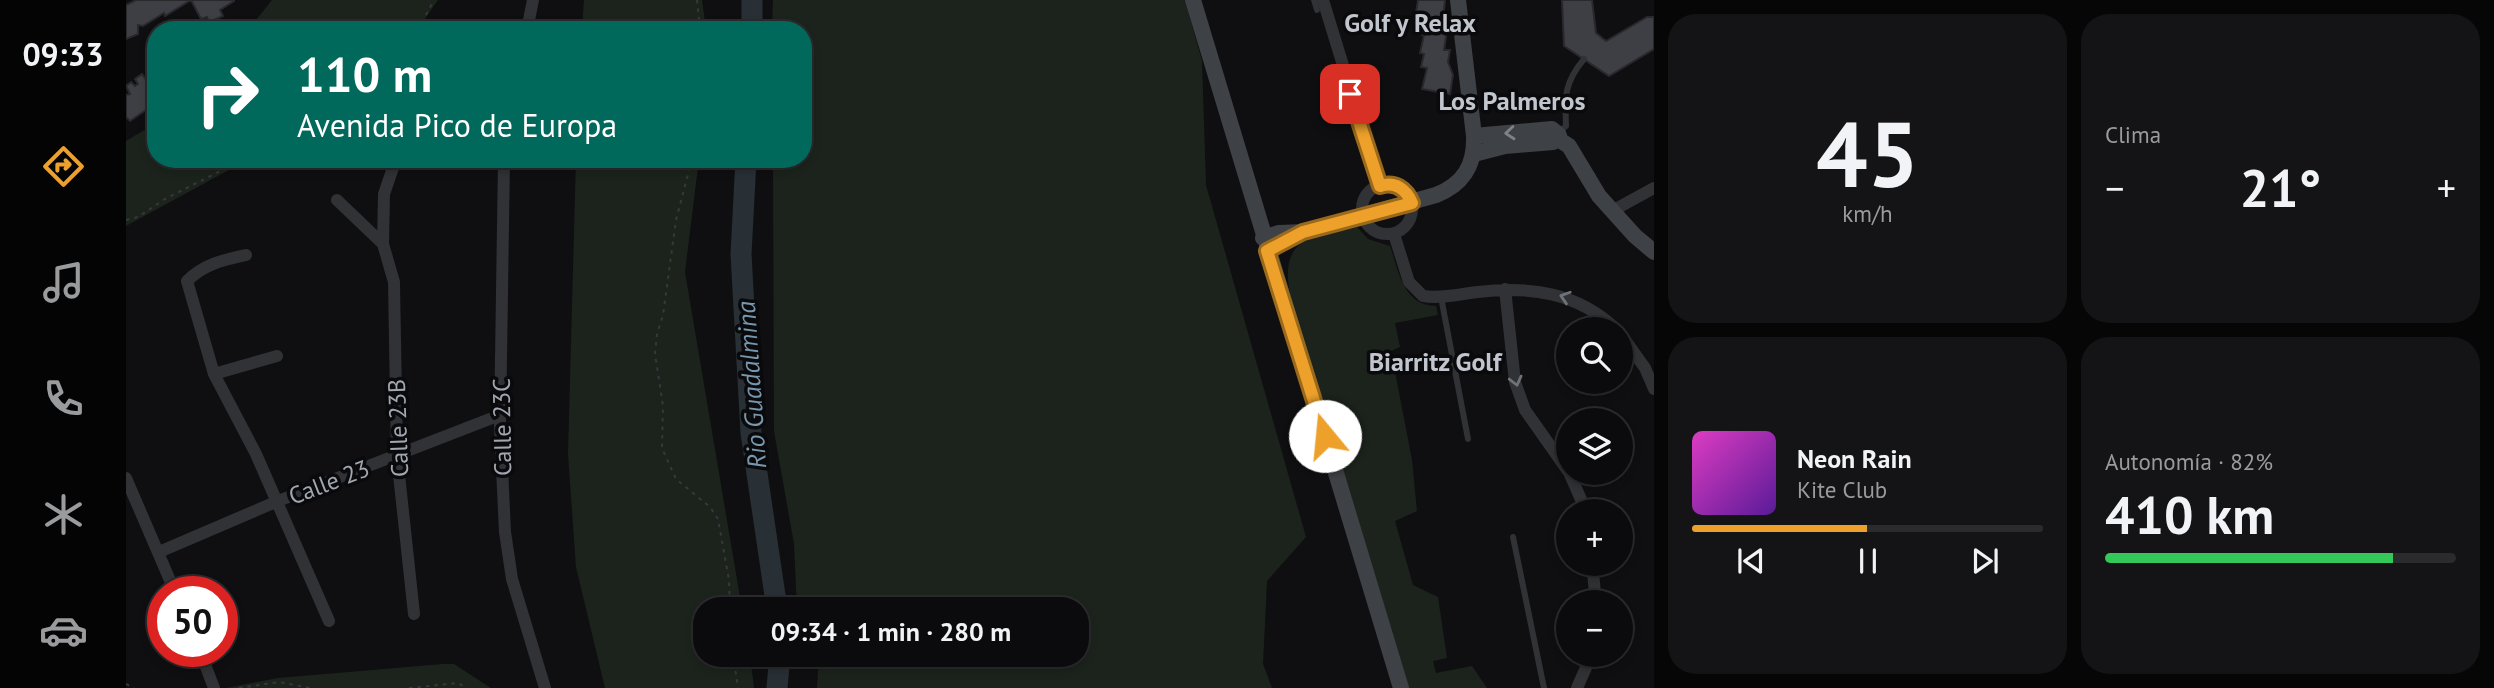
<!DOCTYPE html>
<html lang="es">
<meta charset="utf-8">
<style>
:root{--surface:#0b0b0d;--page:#141416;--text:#f1f3f6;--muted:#9a9b9d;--line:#2b2b2e;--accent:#eda12b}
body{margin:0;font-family:"PT Sans",sans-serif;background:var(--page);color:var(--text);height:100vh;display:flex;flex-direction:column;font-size:26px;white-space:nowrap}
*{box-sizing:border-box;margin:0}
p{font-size:23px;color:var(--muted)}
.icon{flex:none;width:38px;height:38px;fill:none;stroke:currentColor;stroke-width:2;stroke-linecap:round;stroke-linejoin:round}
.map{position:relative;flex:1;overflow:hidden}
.side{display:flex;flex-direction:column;gap:14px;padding:14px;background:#060607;width:840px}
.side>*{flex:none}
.banner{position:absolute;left:21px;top:21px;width:665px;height:147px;border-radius:28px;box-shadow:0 4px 10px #0003,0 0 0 2px var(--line);background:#00695c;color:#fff;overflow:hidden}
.tools{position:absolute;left:1430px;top:317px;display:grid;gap:14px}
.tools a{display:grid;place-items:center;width:77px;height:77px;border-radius:50%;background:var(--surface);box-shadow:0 4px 10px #0003,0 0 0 2px var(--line);font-size:35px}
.speed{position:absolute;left:21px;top:576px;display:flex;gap:14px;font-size:35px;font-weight:700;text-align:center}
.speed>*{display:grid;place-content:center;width:91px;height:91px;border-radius:50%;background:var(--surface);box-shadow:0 4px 10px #0003,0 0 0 2px var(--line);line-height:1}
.speed .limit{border:10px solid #d22;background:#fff;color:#111}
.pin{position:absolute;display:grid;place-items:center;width:60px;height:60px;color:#fff;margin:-30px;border-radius:14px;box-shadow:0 4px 10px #0006}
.me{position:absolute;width:77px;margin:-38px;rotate:343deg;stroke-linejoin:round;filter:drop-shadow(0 0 5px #0008)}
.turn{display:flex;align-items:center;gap:24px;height:147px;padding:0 35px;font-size:32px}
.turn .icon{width:91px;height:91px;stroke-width:2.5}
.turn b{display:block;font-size:49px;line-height:60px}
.big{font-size:52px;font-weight:700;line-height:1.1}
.side .widget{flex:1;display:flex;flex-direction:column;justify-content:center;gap:10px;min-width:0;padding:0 24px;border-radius:28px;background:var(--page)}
.side .dial{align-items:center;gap:0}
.dial b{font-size:91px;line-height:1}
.song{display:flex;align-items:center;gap:21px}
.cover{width:84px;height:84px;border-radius:10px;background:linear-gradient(135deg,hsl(310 70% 55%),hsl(270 70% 35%))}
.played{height:7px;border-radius:4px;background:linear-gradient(90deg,var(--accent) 50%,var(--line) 50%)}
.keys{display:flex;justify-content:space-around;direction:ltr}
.heat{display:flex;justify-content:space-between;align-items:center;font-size:38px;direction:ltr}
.charge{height:10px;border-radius:5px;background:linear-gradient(90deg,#34c759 82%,var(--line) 0)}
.side .tiles{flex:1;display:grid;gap:14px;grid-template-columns:repeat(2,1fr)}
.trip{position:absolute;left:567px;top:597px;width:396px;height:70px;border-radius:28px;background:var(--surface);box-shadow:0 4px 10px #0003,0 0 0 2px var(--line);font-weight:700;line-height:70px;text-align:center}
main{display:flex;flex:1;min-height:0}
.tabs{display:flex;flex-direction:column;width:126px;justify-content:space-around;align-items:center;background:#040405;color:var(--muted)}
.tabs .icon{width:49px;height:49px}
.tabs .on{color:var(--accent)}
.tabs b{font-size:32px;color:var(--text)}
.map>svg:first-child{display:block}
</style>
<main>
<nav class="tabs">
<b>09:33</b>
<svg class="icon on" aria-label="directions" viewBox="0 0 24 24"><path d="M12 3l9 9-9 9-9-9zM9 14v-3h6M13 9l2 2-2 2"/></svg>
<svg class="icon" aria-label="music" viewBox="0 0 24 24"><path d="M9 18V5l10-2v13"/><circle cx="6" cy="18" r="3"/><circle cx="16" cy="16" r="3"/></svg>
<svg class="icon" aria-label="phone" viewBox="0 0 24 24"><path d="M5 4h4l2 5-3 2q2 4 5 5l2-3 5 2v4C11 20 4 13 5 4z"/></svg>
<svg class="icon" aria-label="climate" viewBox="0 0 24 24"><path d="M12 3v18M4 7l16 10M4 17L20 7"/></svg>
<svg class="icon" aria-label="car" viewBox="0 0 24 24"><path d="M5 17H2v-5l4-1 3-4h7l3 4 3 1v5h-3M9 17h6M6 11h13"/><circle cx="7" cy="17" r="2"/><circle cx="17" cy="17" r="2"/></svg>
</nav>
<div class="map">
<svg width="1528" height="688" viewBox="0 0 1528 688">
<rect width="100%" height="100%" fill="#0f0f11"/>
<!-- green -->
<path fill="#1c231c" d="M 146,0 L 312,0 L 291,30 L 122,30 Z
M 458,0 L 576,0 L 580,30 L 456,30 Z
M 647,0 L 1059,0 L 1076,61 L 1080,185 L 1180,537 L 1141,581 L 1137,664 L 1146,688 L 691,688 L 693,655 L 950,654 L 950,609 L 671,609 L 668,544 L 648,431 L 647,159 L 677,159 L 677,30 L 646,30 Z
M 30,123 L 30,159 L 123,159 L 0,226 L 0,141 Z
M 450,159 L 573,159 L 559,272 L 616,609 L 579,609 L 579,654 L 624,655 L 628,688 L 479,688 L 450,567 L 442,454 Z
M 1231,227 L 1242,239 L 1264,246 C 1273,272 1277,305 1310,306 L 1312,315 L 1269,323 L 1274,347 L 1265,351 L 1286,460 L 1291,511 L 1269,521 L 1287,585 L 1312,597 L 1321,658 L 1307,661 L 1310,673 L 1346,666 L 1361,688 L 1281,688 L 1173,326 C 1166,303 1150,259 1177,242 C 1190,233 1216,232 1231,227 Z
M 317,664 L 328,664 L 365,688 L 100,688 L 152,678 Z"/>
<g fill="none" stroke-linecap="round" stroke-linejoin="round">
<!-- river -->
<path stroke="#283036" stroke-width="21" d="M 626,0 L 626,30
M 620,159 L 615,254 L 625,433 L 651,609
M 651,688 L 654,654"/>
</g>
<!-- building -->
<path fill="#3e3f44" stroke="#29292d" stroke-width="2" d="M 10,0 L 65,0 L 39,16 L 38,13 L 17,26 L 12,25 L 12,34 L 0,39 L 0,5 Z
M 65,0 L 108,0 L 108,1 L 94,10 L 97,16 L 83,22 L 81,17 L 75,19 Z
M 1292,0 L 1319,0 L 1316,29 L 1321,30 L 1318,50 L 1324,50 L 1322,62 L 1327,75 L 1324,94 L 1296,89 L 1301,68 L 1295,67 L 1298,54 L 1294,53 L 1298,35 L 1291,34 L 1296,13 L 1290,13 Z
M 1436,0 L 1466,0 L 1470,33 L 1480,41 L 1521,17 L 1528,17 L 1528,49 L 1483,76 L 1438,46 Z
M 30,63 L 30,103 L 4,121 L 0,117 L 0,95 L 4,94 L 0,86 L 5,82 L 9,86 L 12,84 L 9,79 L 16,74 L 21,81 L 25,78 L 20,71 Z"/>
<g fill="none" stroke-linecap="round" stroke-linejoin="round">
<!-- path -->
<path stroke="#36383c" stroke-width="2" stroke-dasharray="3.5 5" stroke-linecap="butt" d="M 571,0 L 574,30
M 292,30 L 308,0
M 566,159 L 550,220 L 537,315 L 531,334 L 529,354 L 537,406 L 536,448 L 550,479 L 584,507 L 592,519 L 603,580 L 604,609
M 0,220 L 12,217 L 39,199 L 118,159
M 607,654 L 612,688
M 0,684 L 8,688
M 113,688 L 153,682 L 184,688
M 283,688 L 332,683 L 341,688"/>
<!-- lane -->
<path stroke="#303235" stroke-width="6" d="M 1188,0 L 1191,10
M 1432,133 L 1440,126 C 1439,96 1438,83 1458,59
M 1315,297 L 1342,439
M 1387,537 L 1418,688"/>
<!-- street -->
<path stroke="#303235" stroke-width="12" d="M 1197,0 L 1254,186
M 401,30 L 407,0
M 378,159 L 374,425 L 379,532 L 386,579 L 419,688
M1236 209a25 25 0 1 1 50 0a25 25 0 1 1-50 0Z
M 211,200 L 257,244 L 268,282 L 271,456 L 288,614
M 1486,211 L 1528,188
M 1268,234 L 1283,282 L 1297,296 C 1315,299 1334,294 1352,292 C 1403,286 1451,292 1490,329
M 257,244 L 258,194 L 270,159
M 120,255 C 97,260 78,264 61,281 L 88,374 L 130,454 L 203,621
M 1379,289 L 1389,382 L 1399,410 L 1442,471
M 1494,333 L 1519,368 L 1528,389
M 88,374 L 151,356
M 1443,472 L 1460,511
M 0,478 L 49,592
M 33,552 L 152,501 L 374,415
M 1466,564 L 1470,602
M 74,651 L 88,688
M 1451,688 L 1466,654"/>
<!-- secondary -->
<path stroke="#3e4145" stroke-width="16" d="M 1067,0 L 1275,688
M 1348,136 L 1426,129 L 1433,135 L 1427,142 L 1379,146 L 1348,154
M 1432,139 L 1443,146 L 1473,196 L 1509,236 L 1528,252
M 1137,238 L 1153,233 L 1177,232 L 1310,195 C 1338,184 1349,165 1348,136 L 1332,0"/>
</g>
<!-- one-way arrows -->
<defs><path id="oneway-chevron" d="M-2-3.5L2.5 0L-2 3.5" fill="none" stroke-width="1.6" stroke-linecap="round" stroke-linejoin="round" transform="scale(1.75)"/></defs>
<use stroke="#7e838b" href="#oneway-chevron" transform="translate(1384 133) rotate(175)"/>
<g stroke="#6e7279">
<use href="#oneway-chevron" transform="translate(1439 297) rotate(-162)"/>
<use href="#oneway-chevron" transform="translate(1390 381) rotate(76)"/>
</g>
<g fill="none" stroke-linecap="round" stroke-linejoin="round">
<defs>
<path id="route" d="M 1199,436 L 1141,251 L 1177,232 L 1286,203 C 1280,189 1269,181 1254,186 L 1224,94"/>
</defs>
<!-- route casing -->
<use href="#route" stroke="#9a691c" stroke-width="18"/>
<!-- route -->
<use href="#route" stroke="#eda12b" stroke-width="12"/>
</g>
<g text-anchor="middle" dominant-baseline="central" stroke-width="7" stroke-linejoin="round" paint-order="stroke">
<!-- street labels -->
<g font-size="24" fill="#a1a7b1" stroke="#0a0a0c">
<text transform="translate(376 427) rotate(-91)">Calle 23C</text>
<text transform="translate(272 428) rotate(-92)">Calle 23B</text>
<text transform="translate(203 482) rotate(-21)">Calle 23</text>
</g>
<!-- neighbourhood labels -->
<g font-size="26" font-weight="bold" fill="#c1c5cd" stroke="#0a0a0c">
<text x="1284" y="22">Golf y Relax</text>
<text x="1386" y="100">Los Palmeros</text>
<text x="1309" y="361">Biarritz Golf</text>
</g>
<!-- water labels -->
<g font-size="26" font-style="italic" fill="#7797ad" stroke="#0a0a0c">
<text transform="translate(625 385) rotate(-94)">Rio Guadalmina</text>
</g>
</g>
</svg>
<div class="tools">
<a><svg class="icon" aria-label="search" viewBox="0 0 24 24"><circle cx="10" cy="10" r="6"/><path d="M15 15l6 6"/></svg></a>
<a><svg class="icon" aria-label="layers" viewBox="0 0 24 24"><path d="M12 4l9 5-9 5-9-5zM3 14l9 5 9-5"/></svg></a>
<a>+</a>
<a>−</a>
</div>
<div class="speed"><div class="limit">50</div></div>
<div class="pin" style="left:1224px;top:94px;background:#d93025"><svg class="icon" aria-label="arrive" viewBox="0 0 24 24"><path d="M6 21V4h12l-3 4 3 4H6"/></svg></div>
<svg class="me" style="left:1199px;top:436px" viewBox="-20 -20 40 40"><circle r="19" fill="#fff"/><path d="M0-13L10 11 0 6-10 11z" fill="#eda12b"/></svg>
<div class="trip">09:34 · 1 min · 280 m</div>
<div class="banner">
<div class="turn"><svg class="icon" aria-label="right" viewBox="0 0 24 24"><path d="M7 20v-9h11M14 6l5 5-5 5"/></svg><div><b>110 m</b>Avenida Pico de Europa</div></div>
</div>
</div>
<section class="side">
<div class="tiles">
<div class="widget dial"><b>45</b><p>km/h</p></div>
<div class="widget"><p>Clima</p>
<div class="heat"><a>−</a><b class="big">21°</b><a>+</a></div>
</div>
<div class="widget">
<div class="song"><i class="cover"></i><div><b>Neon Rain</b><p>Kite Club</p></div></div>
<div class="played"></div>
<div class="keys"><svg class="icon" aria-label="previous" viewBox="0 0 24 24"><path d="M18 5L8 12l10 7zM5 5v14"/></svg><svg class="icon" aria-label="pause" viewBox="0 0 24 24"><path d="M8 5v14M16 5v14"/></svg><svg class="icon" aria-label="next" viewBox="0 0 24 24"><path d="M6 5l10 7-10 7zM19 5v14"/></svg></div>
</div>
<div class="widget"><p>Autonomía · 82%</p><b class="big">410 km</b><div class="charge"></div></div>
</div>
</section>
</main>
